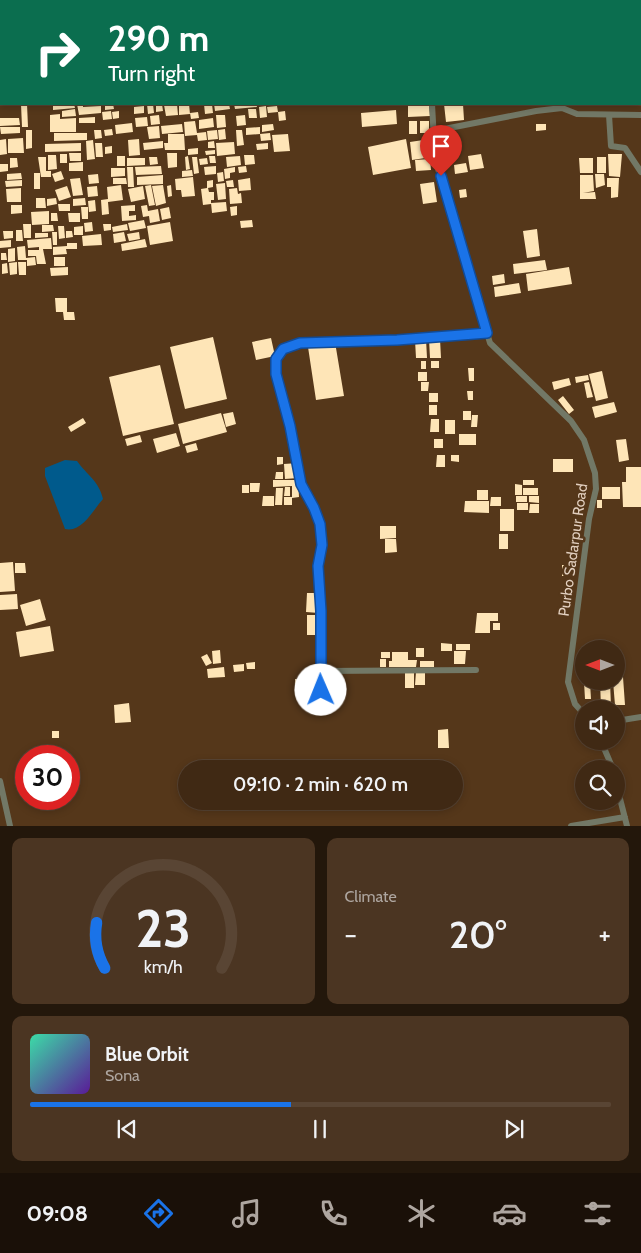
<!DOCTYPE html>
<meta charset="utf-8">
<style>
:root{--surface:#402914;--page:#4b3522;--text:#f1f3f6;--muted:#aea6a0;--line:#594534;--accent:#1a73e8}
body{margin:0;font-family:Cabin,sans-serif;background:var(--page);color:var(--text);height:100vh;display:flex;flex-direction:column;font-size:19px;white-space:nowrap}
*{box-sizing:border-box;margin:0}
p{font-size:16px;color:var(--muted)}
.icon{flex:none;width:28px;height:28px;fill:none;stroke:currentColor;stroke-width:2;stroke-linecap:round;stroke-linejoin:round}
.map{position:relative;height:826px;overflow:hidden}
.panel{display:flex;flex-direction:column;gap:12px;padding:12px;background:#23170b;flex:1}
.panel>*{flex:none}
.top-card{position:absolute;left:0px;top:0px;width:641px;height:105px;box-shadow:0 2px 8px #0003,0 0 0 1px var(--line);background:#0b6e4f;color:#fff;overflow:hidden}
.needle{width:32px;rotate:270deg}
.fabs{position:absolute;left:575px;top:640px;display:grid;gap:10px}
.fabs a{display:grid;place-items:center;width:50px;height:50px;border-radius:50%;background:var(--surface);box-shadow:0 2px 8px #0003,0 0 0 1px var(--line);font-size:25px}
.speed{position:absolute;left:15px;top:745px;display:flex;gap:10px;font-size:25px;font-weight:700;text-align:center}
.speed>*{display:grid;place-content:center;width:65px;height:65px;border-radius:50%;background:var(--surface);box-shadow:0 2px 8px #0003,0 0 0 1px var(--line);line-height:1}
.speed .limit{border:8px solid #d22;background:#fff;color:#111}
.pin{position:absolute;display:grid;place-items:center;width:42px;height:42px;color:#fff;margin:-51px -21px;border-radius:50% 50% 50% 0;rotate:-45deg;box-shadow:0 0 5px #0007}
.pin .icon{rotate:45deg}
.me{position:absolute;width:55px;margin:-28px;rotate:359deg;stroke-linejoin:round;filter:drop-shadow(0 0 4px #0008)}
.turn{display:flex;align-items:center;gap:18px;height:105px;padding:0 25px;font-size:22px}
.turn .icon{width:65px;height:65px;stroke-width:2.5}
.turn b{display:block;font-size:35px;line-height:42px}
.big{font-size:38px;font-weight:600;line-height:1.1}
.panel .widget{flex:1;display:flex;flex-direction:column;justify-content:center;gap:8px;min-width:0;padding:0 18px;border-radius:10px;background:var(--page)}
.panel .dial{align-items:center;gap:0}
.dial svg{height:130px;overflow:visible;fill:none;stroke:var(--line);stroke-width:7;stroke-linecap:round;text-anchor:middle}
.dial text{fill:var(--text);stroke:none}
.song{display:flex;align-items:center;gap:15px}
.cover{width:60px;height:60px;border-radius:8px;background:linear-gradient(135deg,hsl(160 70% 55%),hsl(270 70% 35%))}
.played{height:5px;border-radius:2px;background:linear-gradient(90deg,var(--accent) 45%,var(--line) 45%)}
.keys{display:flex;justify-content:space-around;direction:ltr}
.heat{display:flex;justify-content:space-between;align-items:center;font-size:28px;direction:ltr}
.panel .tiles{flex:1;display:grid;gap:12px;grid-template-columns:1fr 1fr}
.widget:last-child{grid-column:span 2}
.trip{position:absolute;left:178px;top:760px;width:285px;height:50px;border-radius:25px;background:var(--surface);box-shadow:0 2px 8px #0003,0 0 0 1px var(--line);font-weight:600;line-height:50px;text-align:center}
.tab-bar{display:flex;height:80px;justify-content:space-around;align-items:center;background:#1a1008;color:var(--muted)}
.tab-bar .icon{width:35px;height:35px}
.tab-bar .on{color:var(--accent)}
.tab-bar b{font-size:22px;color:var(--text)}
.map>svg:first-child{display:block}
</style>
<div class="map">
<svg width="641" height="826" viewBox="0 0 641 826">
<rect width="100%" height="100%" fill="#55371a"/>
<!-- water -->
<path fill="#005a8c" d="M 65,460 L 77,461 C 87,475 99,481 103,499 C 93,510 82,533 65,529 L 45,476 L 45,468 Z"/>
<!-- building -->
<path fill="#fee5b7" d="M 21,104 L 27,104 L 28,127 L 22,127 Z
M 53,104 L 74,104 L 75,108 L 53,110 Z
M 77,104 L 83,104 L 83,107 L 101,106 L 101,113 L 79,115 Z
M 105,104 L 113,104 L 114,109 L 105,110 Z
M 147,104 L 153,104 L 154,113 L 148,114 Z
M 156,104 L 162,104 L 163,111 L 156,112 Z
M 177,104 L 178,115 L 166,116 L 164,105 Z
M 179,104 L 189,104 L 190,114 L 179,115 Z
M 204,104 L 212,104 L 213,113 L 205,114 Z
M 214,104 L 229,104 L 230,109 L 215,111 Z
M 234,104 L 256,104 L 257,107 L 235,109 Z
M 429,104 L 430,116 L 408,117 L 408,105 Z
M 444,104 L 463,104 L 464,120 L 446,122 Z
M 144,106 L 144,113 L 134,114 L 134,107 Z
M 266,106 L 267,117 L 260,118 L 259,107 Z
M 277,106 L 278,112 L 268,113 L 267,107 Z
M 75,109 L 76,116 L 62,117 L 62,111 Z
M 248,109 L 256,109 L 257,118 L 249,118 Z
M 396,110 L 397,124 L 362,127 L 361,113 Z
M 111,111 L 112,119 L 103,120 L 102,112 Z
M 119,111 L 119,118 L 113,119 L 112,112 Z
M 285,111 L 286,120 L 279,121 L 278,112 Z
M 198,112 L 199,118 L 191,119 L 190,113 Z
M 60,114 L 60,119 L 76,118 L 76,132 L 50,132 L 50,115 Z
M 159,115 L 160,124 L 151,125 L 150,116 Z
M 216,115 L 225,115 L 226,127 L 217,128 Z
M 245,115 L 246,125 L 237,126 L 236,116 Z
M 95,117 L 95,123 L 79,123 L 79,118 Z
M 147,117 L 148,126 L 136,127 L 135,118 Z
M 0,118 L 19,118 L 20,125 L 0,126 Z
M 213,118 L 214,127 L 199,129 L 199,120 Z
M 195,121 L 197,133 L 206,132 L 207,140 L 198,141 L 197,135 L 185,136 L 184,122 Z
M 409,121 L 417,121 L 417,134 L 409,134 Z
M 420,121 L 429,121 L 429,133 L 420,133 Z
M 132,123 L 133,132 L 116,134 L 115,125 Z
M 182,124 L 183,132 L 162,134 L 161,126 Z
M 273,124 L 274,130 L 262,132 L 262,125 Z
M 536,124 L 546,124 L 546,130 L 536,131 Z
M 159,126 L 160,138 L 149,139 L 147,127 Z
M 0,127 L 20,127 L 20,133 L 1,134 Z
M 260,127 L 260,134 L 246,135 L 246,128 Z
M 112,129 L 113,135 L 105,136 L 104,130 Z
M 225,129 L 226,139 L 219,140 L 218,130 Z
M 26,130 L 32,130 L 32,148 L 26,149 Z
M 94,130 L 101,130 L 102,138 L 95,139 Z
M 217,130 L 218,139 L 208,140 L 207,131 Z
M 236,130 L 242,130 L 244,145 L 237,146 Z
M 54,133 L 87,133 L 87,140 L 54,141 Z
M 270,133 L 271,140 L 261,141 L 260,134 Z
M 168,134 L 184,134 L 185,150 L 165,150 L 164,143 L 168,143 Z
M 288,134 L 290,151 L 274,152 L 272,135 Z
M 23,138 L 24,153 L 8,153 L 8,139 Z
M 6,139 L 7,154 L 0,155 L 0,140 Z
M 139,139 L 140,155 L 129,156 L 128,140 Z
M 406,139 L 411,168 L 373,175 L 368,147 Z
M 430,139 L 432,157 L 412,160 L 410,142 Z
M 93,140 L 95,159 L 87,160 L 86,141 Z
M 163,141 L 163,148 L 144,150 L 143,143 Z
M 214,141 L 215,148 L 208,148 L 208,142 Z
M 234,142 L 235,154 L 217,156 L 216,143 Z
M 81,143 L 81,151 L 45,152 L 45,144 Z
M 95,143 L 102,143 L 103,157 L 96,157 Z
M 268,143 L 268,149 L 257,150 L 256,144 Z
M 112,146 L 112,153 L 105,154 L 105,147 Z
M 198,148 L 198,154 L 188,155 L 188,149 Z
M 215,150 L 215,154 L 206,155 L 205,151 Z
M 69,153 L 81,153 L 81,161 L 70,161 Z
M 167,153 L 177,153 L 177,167 L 168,168 Z
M 60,154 L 67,154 L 67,163 L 60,163 Z
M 481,154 L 484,168 L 470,170 L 468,156 Z
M 608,154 L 622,154 L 620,177 L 609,176 Z
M 48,155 L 56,155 L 57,169 L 48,170 Z
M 244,155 L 254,155 L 255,164 L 245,165 Z
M 117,156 L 125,156 L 125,166 L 117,166 Z
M 188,156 L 190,169 L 186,170 L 185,157 Z
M 209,156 L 215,156 L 216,163 L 210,163 Z
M 240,156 L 241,165 L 227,167 L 226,157 Z
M 38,157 L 46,157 L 46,171 L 51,171 L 51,177 L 41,177 Z
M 149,157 L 157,157 L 158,164 L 150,165 Z
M 192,157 L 197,157 L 199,173 L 194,174 Z
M 597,157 L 606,157 L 606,173 L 597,173 Z
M 10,158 L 17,158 L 18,167 L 10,168 Z
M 127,158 L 145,158 L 145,165 L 127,166 Z
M 207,158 L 208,164 L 200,165 L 199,159 Z
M 579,158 L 593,158 L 593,173 L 580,173 Z
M 430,159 L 431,170 L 416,171 L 415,160 Z
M 83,162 L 83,171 L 69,171 L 69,163 Z
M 466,163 L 468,172 L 455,174 L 454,165 Z
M 0,164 L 8,164 L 8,171 L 0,172 Z
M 161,166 L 162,174 L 136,175 L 135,167 Z
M 216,166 L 216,174 L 205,175 L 204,167 Z
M 246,166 L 247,172 L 239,173 L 238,167 Z
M 127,167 L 133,167 L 134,187 L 128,187 Z
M 235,167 L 235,172 L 230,173 L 230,178 L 225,179 L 224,169 Z
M 111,168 L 125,168 L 125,176 L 111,177 Z
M 192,170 L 193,176 L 182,177 L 182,171 Z
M 61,171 L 64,179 L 55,182 L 52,174 Z
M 223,172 L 224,181 L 218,182 L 217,173 Z
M 21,173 L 22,179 L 7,180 L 7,174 Z
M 34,173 L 40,173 L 40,189 L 34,189 Z
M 98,174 L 99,183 L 89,184 L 88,175 Z
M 595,174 L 604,174 L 605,185 L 596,188 Z
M 163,175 L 163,184 L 137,185 L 137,177 Z
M 580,175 L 593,175 L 594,191 L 583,193 L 595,192 L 596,199 L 580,199 Z
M 193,177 L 195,196 L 182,197 L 181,190 L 176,190 L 175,179 Z
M 80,178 L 83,195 L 73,196 L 70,179 Z
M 113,178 L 126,178 L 127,184 L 113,184 Z
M 250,178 L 251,190 L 239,191 L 238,180 Z
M 607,178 L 619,178 L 618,197 L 611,198 L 611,187 L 607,187 Z
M 22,180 L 22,186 L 6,187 L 5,181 Z
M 213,180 L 213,187 L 208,188 L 209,192 L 214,192 L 214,200 L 211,200 L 211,204 L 203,205 L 201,189 L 207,188 L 207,181 Z
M 233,180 L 234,187 L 227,187 L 226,181 Z
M 434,182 L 437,202 L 423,204 L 420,184 Z
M 225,183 L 226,199 L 218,200 L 216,184 Z
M 121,185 L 123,200 L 108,202 L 109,214 L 102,215 L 101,200 L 108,199 L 107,187 Z
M 151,185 L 155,205 L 149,206 L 145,186 Z
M 163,185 L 166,203 L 156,206 L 152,186 Z
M 171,185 L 172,196 L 168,197 L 167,186 Z
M 67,186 L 71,197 L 59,201 L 55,190 Z
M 97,186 L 98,196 L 88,197 L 87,187 Z
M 143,186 L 145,199 L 131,202 L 128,189 Z
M 21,188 L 21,202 L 7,202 L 6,189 Z
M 237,188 L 238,194 L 241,193 L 242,203 L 230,204 L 229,189 Z
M 466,189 L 467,197 L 460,198 L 459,190 Z
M 36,198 L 45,198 L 46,208 L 36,208 Z
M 56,198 L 57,204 L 47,206 L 47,199 Z
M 85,198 L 86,205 L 73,206 L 73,199 Z
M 95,200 L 96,211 L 89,212 L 88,201 Z
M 226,202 L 227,211 L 212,213 L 211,203 Z
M 58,204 L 70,204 L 70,211 L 59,211 Z
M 11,205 L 22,205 L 22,213 L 11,214 Z
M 135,205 L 135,211 L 129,211 L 129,216 L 136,215 L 136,220 L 122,221 L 121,206 Z
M 147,205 L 148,211 L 158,209 L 160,221 L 150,223 L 149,216 L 143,217 L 141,206 Z
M 237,206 L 237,215 L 231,216 L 230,207 Z
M 81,207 L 88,207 L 88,219 L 82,219 Z
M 169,207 L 171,218 L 162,220 L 160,209 Z
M 49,211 L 49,224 L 32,225 L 31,212 Z
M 51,213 L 57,213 L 58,221 L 51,221 Z
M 68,213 L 80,213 L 80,222 L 69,222 Z
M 144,220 L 146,228 L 130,231 L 128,223 Z
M 252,220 L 253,227 L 241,228 L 240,221 Z
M 92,222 L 93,231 L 85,232 L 84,223 Z
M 170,222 L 173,241 L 150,245 L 147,226 Z
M 23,224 L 31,224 L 31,238 L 24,238 Z
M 103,224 L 111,224 L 111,230 L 104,231 Z
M 127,224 L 128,230 L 113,232 L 112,227 Z
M 42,225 L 53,225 L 54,231 L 42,232 Z
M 58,226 L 64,226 L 65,238 L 59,239 Z
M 83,226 L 83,235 L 74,235 L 74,227 Z
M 537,229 L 540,256 L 527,258 L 523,231 Z
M 16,230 L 22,230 L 23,241 L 16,241 Z
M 3,231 L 13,231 L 13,238 L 4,239 Z
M 66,231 L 72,231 L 73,237 L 66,238 Z
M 52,232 L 57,232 L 57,245 L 53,245 Z
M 124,232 L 126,241 L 114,243 L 113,234 Z
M 139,232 L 140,239 L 129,241 L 127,234 Z
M 35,233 L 48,233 L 48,237 L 35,238 Z
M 101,234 L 102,245 L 83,246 L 82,236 Z
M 51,238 L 52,249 L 43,249 L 46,264 L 37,264 L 36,256 L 28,256 L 28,250 L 39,250 L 39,247 L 28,248 L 27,240 Z
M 145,239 L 147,247 L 122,251 L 121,244 Z
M 11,240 L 11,247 L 0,248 L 0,241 Z
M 67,243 L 77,243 L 77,249 L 66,249 L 67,254 L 53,255 L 53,247 L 67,246 Z
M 25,246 L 26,258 L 35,257 L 36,265 L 27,266 L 27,260 L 18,260 L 17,247 Z
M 15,248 L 15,261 L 8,262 L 8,249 Z
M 1,253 L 6,253 L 7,260 L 1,260 Z
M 54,257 L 65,257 L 65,266 L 54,266 Z
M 545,260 L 547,270 L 514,274 L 513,264 Z
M 17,262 L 17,274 L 10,275 L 9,263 Z
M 18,262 L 26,262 L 26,275 L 19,275 Z
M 7,263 L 8,273 L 2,274 L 2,264 Z
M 68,267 L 68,275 L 51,276 L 50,268 Z
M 569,267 L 572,284 L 528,291 L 526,274 Z
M 504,274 L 505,283 L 493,285 L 492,276 Z
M 519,283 L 521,293 L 495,297 L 494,287 Z
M 55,298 L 67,298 L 67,312 L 74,312 L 75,320 L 64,320 L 63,312 L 56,312 Z
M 213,337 L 227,399 L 185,409 L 170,347 Z
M 271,338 L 275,356 L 256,360 L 252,342 Z
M 426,339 L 427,358 L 416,358 L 415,340 Z
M 429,339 L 440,339 L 441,358 L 430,358 Z
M 335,342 L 344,396 L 316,400 L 308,347 Z
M 421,361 L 426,361 L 426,369 L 421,369 Z
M 431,361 L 439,361 L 439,368 L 431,368 Z
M 160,365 L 174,424 L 123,436 L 109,377 Z
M 468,368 L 474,368 L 474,381 L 469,381 Z
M 602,371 L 608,398 L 596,401 L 589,374 Z
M 418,372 L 427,372 L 427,381 L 418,381 Z
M 588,375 L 589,380 L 576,383 L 575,377 Z
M 569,378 L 571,385 L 554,390 L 552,382 Z
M 421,382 L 429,382 L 428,391 L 421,391 Z
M 589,382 L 593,397 L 587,398 L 584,383 Z
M 467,391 L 473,391 L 473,400 L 468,400 Z
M 429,393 L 438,393 L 438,402 L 429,402 Z
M 563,396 L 574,410 L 569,414 L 558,400 Z
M 614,402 L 617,412 L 595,418 L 592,407 Z
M 429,405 L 437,405 L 437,415 L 429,415 Z
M 463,411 L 471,411 L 471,420 L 463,420 Z
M 233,412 L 236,424 L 226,427 L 223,414 Z
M 221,413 L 227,432 L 183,444 L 178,424 Z
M 472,415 L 478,415 L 477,427 L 471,427 Z
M 83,418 L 86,423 L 71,432 L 68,427 Z
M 431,419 L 439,419 L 439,432 L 430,432 Z
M 445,420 L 455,420 L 455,434 L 445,434 Z
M 176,433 L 180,446 L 157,453 L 153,439 Z
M 459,434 L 476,434 L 476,445 L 459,445 Z
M 140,435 L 142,442 L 127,446 L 125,439 Z
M 434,439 L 443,439 L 443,448 L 434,448 Z
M 626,439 L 629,460 L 619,462 L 616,440 Z
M 196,443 L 198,450 L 187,453 L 185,446 Z
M 437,455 L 445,455 L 445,467 L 436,467 Z
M 451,455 L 459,455 L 459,462 L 451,461 Z
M 277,457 L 283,457 L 283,464 L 277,465 Z
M 553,459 L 573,459 L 573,472 L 553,472 Z
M 298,463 L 298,478 L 285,479 L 284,464 Z
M 626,467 L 641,467 L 641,507 L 623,507 L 622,482 L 626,482 Z
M 276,472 L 283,472 L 283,479 L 275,479 Z
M 273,480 L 298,480 L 299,497 L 292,498 L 292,486 L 273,487 Z
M 523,480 L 534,480 L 534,485 L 523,485 Z
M 250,483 L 260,483 L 259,492 L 250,492 Z
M 515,484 L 522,485 L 522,495 L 515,495 Z
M 242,485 L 249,485 L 249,493 L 242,493 Z
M 285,487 L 290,487 L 290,496 L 284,496 Z
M 602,487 L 620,487 L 620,499 L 602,499 Z
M 276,488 L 283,488 L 282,505 L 275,505 Z
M 523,488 L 538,488 L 538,495 L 523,495 Z
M 477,490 L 488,490 L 488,500 L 477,500 Z
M 263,496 L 274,496 L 274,506 L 262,506 Z
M 516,496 L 527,496 L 527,502 L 516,502 Z
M 529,496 L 539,496 L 539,503 L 529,502 Z
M 284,497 L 292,497 L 292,505 L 284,505 Z
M 491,497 L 501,497 L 501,506 L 490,506 Z
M 597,500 L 602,500 L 602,508 L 597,508 Z
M 465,501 L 489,501 L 489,513 L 464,512 Z
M 517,503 L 528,503 L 528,510 L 517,510 Z
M 530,504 L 539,504 L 539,513 L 529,513 Z
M 500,509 L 514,509 L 514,531 L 500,531 Z
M 380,526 L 396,526 L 396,538 L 380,539 Z
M 499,534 L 508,534 L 508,549 L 499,549 Z
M 385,539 L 396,539 L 397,552 L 385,553 Z
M 13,562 L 15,591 L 0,592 L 0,563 Z
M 15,563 L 25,563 L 26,573 L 15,573 Z
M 562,565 L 575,565 L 575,576 L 562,576 Z
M 307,593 L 319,593 L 319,613 L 306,612 Z
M 17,594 L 18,609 L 0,610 L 0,595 Z
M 40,599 L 46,620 L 26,626 L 20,605 Z
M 477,613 L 498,613 L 498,621 L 490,621 L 490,633 L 475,633 Z
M 307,615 L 317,615 L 317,635 L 307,635 Z
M 493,623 L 500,623 L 500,630 L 493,630 Z
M 50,626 L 54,651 L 20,657 L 16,632 Z
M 441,643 L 452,644 L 452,651 L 441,651 Z
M 456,644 L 470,644 L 470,650 L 456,650 Z
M 416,648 L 424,648 L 424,657 L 416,657 Z
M 220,650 L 221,663 L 213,664 L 212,651 Z
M 454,651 L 466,651 L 465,664 L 454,664 Z
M 381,652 L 390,652 L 390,658 L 381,658 Z
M 392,652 L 408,652 L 408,660 L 417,660 L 416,667 L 389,667 L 389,661 L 392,661 Z
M 207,654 L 212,663 L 206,666 L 201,657 Z
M 380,659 L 386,659 L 386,667 L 380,667 Z
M 420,661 L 434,661 L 434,667 L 420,667 Z
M 255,662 L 255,669 L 247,669 L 246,663 Z
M 244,664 L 244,671 L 234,672 L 233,665 Z
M 224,667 L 225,677 L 208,678 L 207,669 Z
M 416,672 L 425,672 L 425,685 L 415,685 Z
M 405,673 L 414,673 L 414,688 L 405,688 Z
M 623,677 L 625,705 L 615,705 L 613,681 L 616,681 L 616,678 Z
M 295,679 L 304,679 L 304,684 L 295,684 Z
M 600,681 L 610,681 L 611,707 L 601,708 Z
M 584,682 L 590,682 L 591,699 L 585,699 Z
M 309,688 L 319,688 L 319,702 L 309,702 Z
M 597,701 L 597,709 L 591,709 L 590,702 Z
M 129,703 L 131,722 L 115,723 L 114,705 Z
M 448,729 L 449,748 L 438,748 L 438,730 Z
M 52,731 L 59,731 L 59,738 L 52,738 Z"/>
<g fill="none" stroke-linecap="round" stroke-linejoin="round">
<!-- minor -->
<path stroke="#727866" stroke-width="6" d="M 69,0 L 69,1
M 429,1 L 429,0
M 0,87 L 1,87
M 432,104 L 435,159 L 490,343 L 571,421 L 584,440 L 595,473 L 596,489 L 589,519 L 568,682 L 575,704 L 584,714
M 609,115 L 611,146 L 625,148 L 641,172
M 434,131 L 536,111 L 562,108 L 577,114 L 641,115
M 321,671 L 476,670
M 321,710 L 321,611 L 318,566 L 322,545 L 320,524 L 315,508 L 301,484 L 291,426 L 276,373 L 276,359 L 283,349 L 300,343 L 397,340 L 487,333
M 616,721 L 641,717
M 601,741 L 613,769
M 0,781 L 10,826
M 616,783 L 627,826
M 571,826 L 625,817"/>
</g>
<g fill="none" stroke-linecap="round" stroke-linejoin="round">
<defs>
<path id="route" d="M 321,690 L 321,611 L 318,566 L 322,545 L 320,524 L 314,508 L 301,484 L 290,426 L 276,374 L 276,359 L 283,349 L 300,343 L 397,340 L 487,333 L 441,176"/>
</defs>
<!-- route casing -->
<use href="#route" stroke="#114b97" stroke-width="12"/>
<!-- route -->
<use href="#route" stroke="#1a73e8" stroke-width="9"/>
</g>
<g text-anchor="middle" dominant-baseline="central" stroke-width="5" stroke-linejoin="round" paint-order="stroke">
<!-- street labels -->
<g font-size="15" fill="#e2cfbf" stroke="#55371a">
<text transform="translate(573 550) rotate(-82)">Purbo Sadarpur Road</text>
</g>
</g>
</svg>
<div class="fabs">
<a><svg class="needle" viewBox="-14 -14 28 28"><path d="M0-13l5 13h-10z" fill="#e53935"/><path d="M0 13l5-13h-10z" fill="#aea6a0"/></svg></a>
<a><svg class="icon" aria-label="sound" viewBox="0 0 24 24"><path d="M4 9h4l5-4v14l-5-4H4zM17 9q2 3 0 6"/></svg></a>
<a><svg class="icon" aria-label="search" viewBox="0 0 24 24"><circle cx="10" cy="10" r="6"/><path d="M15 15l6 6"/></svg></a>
</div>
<div class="speed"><div class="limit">30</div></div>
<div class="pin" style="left:441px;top:176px;background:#d93025"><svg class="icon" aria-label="arrive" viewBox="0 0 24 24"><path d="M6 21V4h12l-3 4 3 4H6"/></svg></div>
<svg class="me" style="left:321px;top:690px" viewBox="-20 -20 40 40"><circle r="19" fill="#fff"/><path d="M0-13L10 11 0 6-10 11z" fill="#1a73e8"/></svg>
<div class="trip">09:10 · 2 min · 620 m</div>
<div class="top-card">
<div class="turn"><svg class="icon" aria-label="right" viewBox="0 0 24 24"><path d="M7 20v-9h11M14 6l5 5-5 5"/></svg><div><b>290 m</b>Turn right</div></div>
</div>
</div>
<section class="panel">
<div class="tiles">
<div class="widget dial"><svg viewBox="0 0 100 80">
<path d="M14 69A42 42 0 1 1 86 69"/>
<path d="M14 69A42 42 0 0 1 9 41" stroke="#1a73e8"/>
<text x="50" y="56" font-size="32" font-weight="700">23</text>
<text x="50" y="72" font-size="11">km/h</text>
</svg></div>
<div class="widget"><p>Climate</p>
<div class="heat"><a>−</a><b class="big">20°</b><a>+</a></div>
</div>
<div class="widget">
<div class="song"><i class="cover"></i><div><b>Blue Orbit</b><p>Sona</p></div></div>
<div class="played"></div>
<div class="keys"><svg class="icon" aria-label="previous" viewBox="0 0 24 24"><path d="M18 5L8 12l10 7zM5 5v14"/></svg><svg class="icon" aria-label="pause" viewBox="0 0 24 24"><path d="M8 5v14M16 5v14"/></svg><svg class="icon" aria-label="next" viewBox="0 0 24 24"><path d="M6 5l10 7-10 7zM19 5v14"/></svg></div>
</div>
</div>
</section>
<nav class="tab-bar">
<b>09:08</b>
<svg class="icon on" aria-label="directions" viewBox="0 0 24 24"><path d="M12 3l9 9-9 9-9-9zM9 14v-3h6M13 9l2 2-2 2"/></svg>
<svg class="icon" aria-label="music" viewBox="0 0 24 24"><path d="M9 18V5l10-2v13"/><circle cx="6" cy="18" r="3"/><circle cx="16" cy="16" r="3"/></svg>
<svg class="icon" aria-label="phone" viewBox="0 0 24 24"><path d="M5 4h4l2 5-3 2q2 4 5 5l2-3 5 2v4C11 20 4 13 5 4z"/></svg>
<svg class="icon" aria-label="climate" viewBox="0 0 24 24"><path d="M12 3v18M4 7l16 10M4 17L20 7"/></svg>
<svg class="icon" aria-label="car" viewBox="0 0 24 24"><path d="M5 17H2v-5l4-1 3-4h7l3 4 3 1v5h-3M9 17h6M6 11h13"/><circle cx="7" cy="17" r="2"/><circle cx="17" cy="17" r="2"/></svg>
<svg class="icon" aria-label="filters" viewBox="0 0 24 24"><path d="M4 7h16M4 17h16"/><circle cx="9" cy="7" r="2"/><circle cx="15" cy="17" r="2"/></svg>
</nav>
